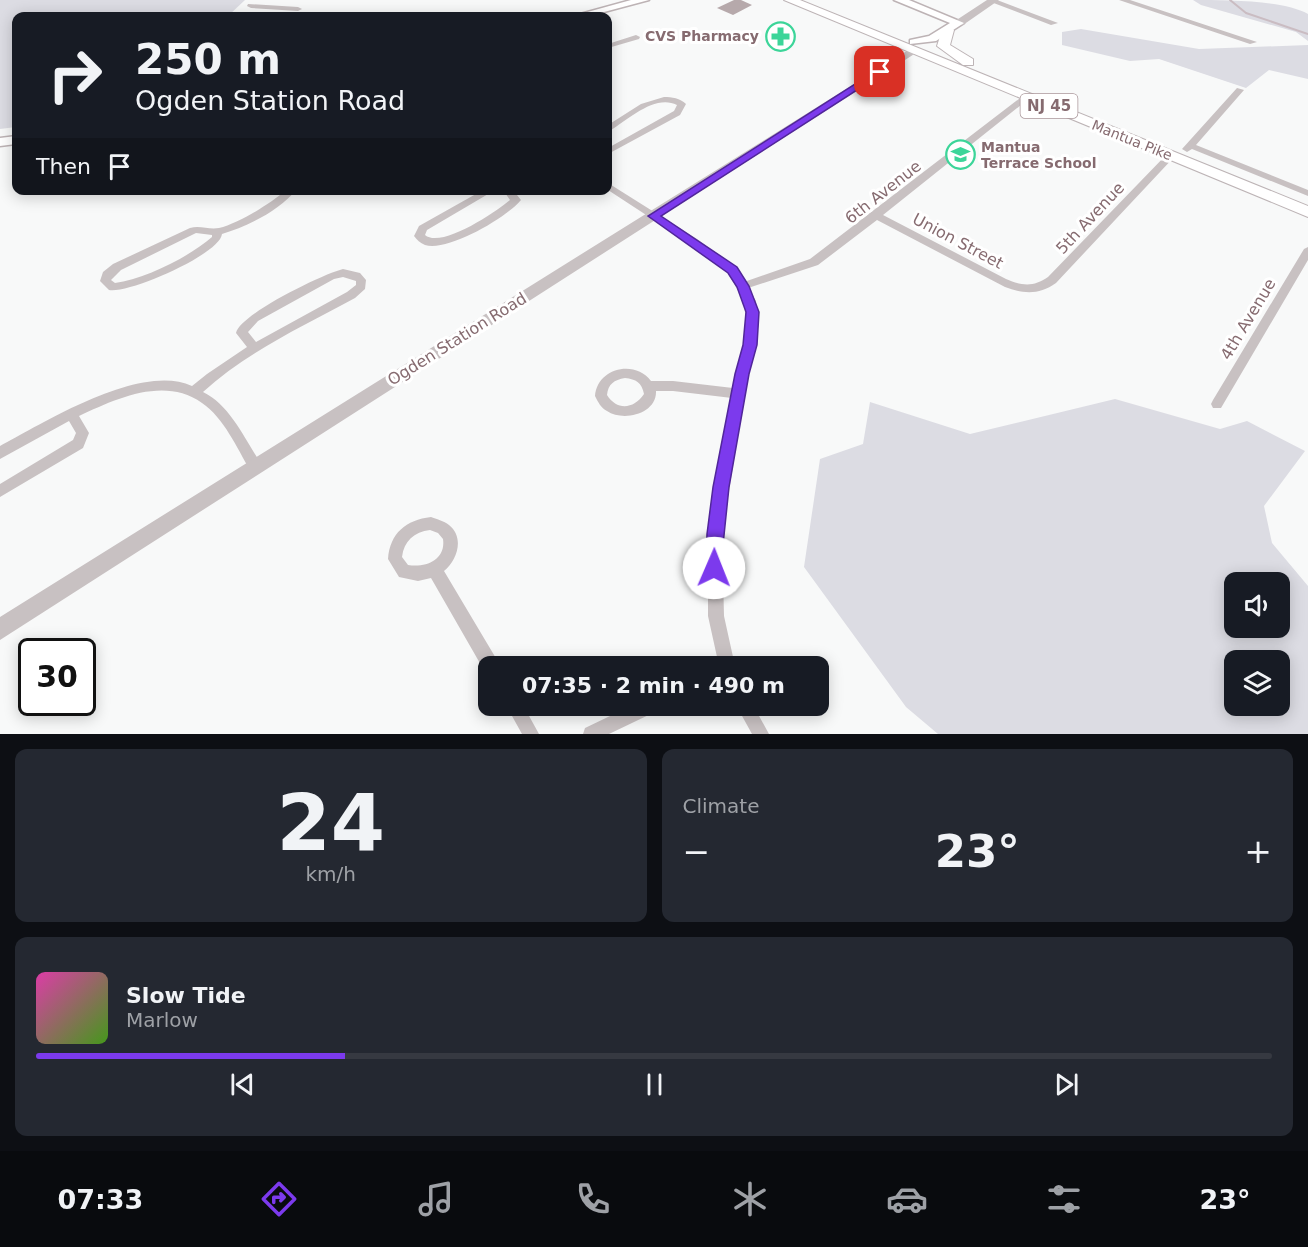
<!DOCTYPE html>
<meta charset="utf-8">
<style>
:root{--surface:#171b24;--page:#242831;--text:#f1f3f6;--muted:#9ea1a6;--line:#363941;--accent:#7c3aed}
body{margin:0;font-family:"DejaVu Sans",sans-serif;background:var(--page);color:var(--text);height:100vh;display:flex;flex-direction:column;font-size:22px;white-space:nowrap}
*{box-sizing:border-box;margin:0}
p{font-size:20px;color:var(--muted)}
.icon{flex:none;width:33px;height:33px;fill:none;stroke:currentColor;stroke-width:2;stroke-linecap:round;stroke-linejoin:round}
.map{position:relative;height:734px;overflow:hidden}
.sheet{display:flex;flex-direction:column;gap:15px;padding:15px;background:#0d0f14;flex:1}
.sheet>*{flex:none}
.guide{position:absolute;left:12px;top:12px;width:600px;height:183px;border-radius:12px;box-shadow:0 3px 15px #0003;background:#171b24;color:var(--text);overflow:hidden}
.fabs{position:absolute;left:1224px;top:572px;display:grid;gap:12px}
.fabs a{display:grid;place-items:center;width:66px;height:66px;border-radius:12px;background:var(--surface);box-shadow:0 3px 15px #0003;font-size:30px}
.speed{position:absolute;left:18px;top:638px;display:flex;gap:12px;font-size:30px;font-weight:700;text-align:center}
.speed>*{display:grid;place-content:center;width:78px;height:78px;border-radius:50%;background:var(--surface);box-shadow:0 3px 15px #0003;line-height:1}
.speed .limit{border:3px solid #111;border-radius:9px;background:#fff;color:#111}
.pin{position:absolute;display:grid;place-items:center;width:51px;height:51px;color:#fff;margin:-26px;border-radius:12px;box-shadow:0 3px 9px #0006}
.me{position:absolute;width:66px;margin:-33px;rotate:1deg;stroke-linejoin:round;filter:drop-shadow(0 0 4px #0008)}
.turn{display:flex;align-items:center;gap:21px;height:126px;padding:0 24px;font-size:27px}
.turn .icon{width:78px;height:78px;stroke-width:2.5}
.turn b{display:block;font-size:42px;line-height:51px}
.then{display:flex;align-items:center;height:57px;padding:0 24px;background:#0003;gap:12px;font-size:22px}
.big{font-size:45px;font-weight:700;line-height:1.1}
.sheet .widget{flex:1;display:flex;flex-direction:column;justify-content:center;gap:9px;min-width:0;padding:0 21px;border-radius:12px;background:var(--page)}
.sheet .dial{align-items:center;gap:0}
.dial b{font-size:78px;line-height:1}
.song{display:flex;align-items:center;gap:18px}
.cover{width:72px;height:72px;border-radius:9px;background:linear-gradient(135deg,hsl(320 70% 55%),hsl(100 70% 35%))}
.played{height:6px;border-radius:3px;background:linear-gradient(90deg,var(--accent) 25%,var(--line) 25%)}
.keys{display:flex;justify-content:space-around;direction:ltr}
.heat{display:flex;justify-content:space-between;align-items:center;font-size:33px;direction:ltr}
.sheet .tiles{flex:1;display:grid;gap:15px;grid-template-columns:1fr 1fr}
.widget:last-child{grid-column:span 2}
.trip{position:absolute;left:478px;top:656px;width:351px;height:60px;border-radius:12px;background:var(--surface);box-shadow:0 3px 15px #0003;font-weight:700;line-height:60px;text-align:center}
.tab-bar{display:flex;height:96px;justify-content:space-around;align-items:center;background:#090b0e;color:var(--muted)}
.tab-bar .icon{width:42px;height:42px}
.tab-bar .active{color:var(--accent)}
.tab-bar b{font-size:27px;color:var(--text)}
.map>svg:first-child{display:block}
</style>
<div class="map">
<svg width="1308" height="734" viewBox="0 0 1308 734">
<rect width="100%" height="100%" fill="#f8f9f9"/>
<!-- green -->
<path fill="#dcdce3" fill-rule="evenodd" d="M 0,0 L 245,0 L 228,16 L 16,16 L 16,127 L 0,129 Z
M 1193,0 C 1225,0 1283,0 1308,14 L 1308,41 L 1296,32 L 1201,5 Z
M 1081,29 L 1199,49 L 1308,45 L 1308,79 L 1269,70 L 1246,88 L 1159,59 L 1130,61 L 1062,45 L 1062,32 Z
M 1115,399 L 1220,429 L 1247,421 L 1305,451 L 1264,506 L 1272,543 L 1308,586 L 1308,734 L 938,734 L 906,707 L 804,567 L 820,459 L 863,444 L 870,402 L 970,434 ZM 1234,582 L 1280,582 L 1280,627 L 1234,627 ZM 1234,660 L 1280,660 L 1280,705 L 1234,705 Z"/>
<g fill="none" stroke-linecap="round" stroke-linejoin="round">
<!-- stream -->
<path stroke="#cabcc2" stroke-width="2" d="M 1230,0 L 1246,13 L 1308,34"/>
</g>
<!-- building -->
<path fill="#b6a9ab" d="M 734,0 L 741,0 L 752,5 L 733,15 L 717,8 Z"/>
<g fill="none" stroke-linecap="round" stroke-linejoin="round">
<defs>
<path id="secondary" d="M 631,0 L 649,0 L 589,16 L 573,16 Z
M 894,0 L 909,0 L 964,23 L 936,41 L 910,44 L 910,40 L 929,36 L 950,23 Z
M 16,136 L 16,144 L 0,146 L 0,138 Z"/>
<path id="primary" d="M 784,0 L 800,0 L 1308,206 L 1308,217 Z
M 948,26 L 954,30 L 950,45 L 973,59 L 973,65 L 963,65 L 937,46 L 942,30 Z"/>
</defs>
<!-- secondary casing -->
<use href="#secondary" stroke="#bdb3b5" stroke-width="3"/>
<!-- primary casing -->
<use href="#primary" stroke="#bdb4b6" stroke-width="2"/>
<!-- minor -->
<path fill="#c8c1c2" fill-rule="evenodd" d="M 990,0 L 997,0 L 1058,23 L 1051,25 L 991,2 Z
M 1119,0 L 1130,0 L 1257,42 L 1250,44 Z
M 248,4 L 298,7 L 302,9 L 298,11 L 251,8 L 247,6 Z
M 636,35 L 640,37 L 639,39 L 608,48 L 608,44 Z
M 1237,88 L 1244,90 L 1196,145 L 1308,190 L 1308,196 L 1192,149 L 1187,152 L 1182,149 Z
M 1024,95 L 1031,97 L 883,215 L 1006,279 C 1022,286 1034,287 1048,277 L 1167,154 L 1173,154 L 1175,156 L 1056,283 C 1039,295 1024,294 1005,287 L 877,220 L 818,265 L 748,288 L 756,301 L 758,325 L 756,345 L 748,374 L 722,534 L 724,616 L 735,666 L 719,666 L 708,616 L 708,534 L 732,398 L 673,391 L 656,391 C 657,414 623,422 607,411 C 601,408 598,402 595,396 C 597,368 635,359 651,381 L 673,381 L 733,388 L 744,345 L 746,325 L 744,301 L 728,273 L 689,243 L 608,190 L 608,183 L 697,239 L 736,267 L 744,282 L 810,259 ZM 625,378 C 636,379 642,383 644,394 C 634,409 617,411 607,395 C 608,384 614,380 625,378 Z
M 664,97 C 672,97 680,98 686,104 L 680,115 L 608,154 L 608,148 L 674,111 L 677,105 C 655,94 629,119 611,130 L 608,131 L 608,125 L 641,104 Z
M 286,190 L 296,190 C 280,210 247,227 222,234 C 220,254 129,294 109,290 L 100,281 L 103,272 L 113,264 L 190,228 C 200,225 209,230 219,228 C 239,223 270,204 286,190 ZM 196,233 L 212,235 L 212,237 C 189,257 145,279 115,283 L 111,280 L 121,270 Z
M 483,190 L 495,190 L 427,230 L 425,235 C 441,249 496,212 510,200 L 503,190 L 513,190 L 521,200 C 506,218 448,252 425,245 C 420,243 417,240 414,236 L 419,226 Z
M 1308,247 L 1308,260 L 1221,408 L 1213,408 L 1211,404 L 1213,400 L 1304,249 Z
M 343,269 L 360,273 L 366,280 L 365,289 L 355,298 C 303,326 247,352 203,392 C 230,405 244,438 260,462 L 262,466 L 260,470 L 255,472 L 250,470 C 237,448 224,418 202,403 C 164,376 116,399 79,416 L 89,433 L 83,448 L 0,497 L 0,484 L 73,440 L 76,433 L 69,421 L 0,459 L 0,446 C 45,422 141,362 192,386 L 207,374 L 247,347 L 236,333 C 240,314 323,274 343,269 ZM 343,277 L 356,281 L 356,285 L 347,292 L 256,342 L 248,332 L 258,321 L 334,279 Z
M 431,517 C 436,519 444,521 449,525 C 465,538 457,560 444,571 L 497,660 L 499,666 L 489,666 L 489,673 L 485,672 L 431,578 L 418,581 L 399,577 L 388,559 C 390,533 406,520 431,517 ZM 430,530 L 438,533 L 443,539 C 446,560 426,568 408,565 L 402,557 C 404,541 414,532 430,530 Z
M 506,705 L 523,705 L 539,734 L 522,734 Z
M 633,705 L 659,705 L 657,711 L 609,734 L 583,734 L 585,728 Z
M 736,705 L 753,705 L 769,734 L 752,734 Z"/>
<!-- tertiary -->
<path fill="#c8c1c2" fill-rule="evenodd" d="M 987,0 L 999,0 L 963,25 L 955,25 L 955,21 Z
M 910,49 L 919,51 L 0,640 L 0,617 Z"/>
<!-- secondary -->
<use href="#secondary" fill="#fff" fill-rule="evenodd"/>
<!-- primary -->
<use href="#primary" fill="#fff" fill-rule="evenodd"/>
</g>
<!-- route -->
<path fill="#7c3aed" stroke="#51269a" stroke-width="1.5" d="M 877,70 L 885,72 L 661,216 L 737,267 L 749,286 L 759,312 L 757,345 L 749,374 L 729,487 L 720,574 L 714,576 L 708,574 L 706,568 L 707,534 L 713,487 L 735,374 L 743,345 L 746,312 L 737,287 L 728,273 L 648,216 Z"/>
<!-- icons -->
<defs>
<symbol id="pharmacy-ring" viewBox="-11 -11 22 22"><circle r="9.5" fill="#fff" stroke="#3cd599" stroke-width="1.5"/><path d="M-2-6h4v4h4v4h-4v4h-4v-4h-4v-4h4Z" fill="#3cd599"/></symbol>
<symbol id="school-ring" viewBox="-11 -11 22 22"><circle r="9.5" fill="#fff" stroke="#3cd599" stroke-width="1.5"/><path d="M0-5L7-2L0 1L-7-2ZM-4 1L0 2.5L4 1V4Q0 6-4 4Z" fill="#3cd599"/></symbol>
</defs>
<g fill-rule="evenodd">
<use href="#pharmacy-ring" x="764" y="20" width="33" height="33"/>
<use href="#school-ring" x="944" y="138" width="33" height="33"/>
</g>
<g text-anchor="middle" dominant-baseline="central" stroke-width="6" stroke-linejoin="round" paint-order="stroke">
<!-- far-poi labels -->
<g font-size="14" font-weight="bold" fill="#866b70" stroke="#fff" text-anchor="end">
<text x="759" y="36">CVS Pharmacy</text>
<text x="981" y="147" text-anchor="start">Mantua<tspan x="981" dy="16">Terrace School</tspan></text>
</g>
<!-- far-street labels -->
<g font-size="14" fill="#866b70" stroke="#fff">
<text transform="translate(1132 140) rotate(22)">Mantua Pike</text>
</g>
<!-- shield labels -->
<rect fill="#fff" stroke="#aa979b" stroke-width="1.5" x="1020.5" y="94" width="57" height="24" rx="4.5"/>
<g font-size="15" font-weight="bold" fill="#866b70">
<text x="1049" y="106">NJ 45</text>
</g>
<!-- street labels -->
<g font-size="16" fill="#866b70" stroke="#fff">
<text transform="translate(883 192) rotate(-38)">6th Avenue</text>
<text transform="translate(1090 218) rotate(-47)">5th Avenue</text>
<text transform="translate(958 241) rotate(28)">Union Street</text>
<text transform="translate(1248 319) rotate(-59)">4th Avenue</text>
<text transform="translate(457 339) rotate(-32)">Ogden Station Road</text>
</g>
</g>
</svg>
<div class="fabs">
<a><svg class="icon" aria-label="sound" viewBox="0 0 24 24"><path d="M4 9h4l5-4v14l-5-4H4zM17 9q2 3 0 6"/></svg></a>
<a><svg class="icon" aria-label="layers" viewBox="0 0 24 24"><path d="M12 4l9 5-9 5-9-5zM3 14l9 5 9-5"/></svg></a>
</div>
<div class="speed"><div class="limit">30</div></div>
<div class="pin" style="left:880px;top:72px;background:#d93025"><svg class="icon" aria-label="arrive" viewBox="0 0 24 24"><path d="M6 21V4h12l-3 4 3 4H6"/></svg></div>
<svg class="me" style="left:714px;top:568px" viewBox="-20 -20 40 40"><circle r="19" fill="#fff"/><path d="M0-13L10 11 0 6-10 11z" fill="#7c3aed"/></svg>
<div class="trip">07:35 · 2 min · 490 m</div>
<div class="guide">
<div class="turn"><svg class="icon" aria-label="right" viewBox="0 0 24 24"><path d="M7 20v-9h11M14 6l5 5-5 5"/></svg><div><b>250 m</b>Ogden Station Road</div></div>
<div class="then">Then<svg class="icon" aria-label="arrive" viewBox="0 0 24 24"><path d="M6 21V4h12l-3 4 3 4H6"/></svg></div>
</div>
</div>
<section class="sheet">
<div class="tiles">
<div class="widget dial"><b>24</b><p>km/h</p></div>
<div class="widget"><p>Climate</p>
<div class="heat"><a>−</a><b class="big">23°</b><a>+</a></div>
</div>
<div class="widget">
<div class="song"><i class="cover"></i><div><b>Slow Tide</b><p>Marlow</p></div></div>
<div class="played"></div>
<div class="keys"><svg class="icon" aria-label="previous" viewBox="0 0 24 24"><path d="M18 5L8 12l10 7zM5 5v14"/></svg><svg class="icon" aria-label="pause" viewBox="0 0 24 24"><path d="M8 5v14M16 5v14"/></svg><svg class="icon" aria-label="next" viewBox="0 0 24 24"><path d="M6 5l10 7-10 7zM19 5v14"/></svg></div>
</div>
</div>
</section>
<nav class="tab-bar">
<b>07:33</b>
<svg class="icon active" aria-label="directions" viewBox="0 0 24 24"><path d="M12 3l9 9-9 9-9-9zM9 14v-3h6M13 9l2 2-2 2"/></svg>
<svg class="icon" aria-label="music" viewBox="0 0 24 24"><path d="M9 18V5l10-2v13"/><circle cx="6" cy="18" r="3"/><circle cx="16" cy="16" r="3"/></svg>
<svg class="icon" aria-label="phone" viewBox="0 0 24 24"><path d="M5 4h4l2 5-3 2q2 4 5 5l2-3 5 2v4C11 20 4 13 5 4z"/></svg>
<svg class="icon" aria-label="climate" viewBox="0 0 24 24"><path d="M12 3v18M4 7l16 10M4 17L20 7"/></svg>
<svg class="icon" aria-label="car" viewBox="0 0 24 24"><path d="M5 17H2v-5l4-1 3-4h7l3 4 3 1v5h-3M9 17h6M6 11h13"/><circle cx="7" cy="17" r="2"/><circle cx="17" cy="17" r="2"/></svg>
<svg class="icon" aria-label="filters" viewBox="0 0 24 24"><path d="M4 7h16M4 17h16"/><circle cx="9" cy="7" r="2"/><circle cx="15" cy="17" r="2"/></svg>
<b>23°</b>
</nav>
